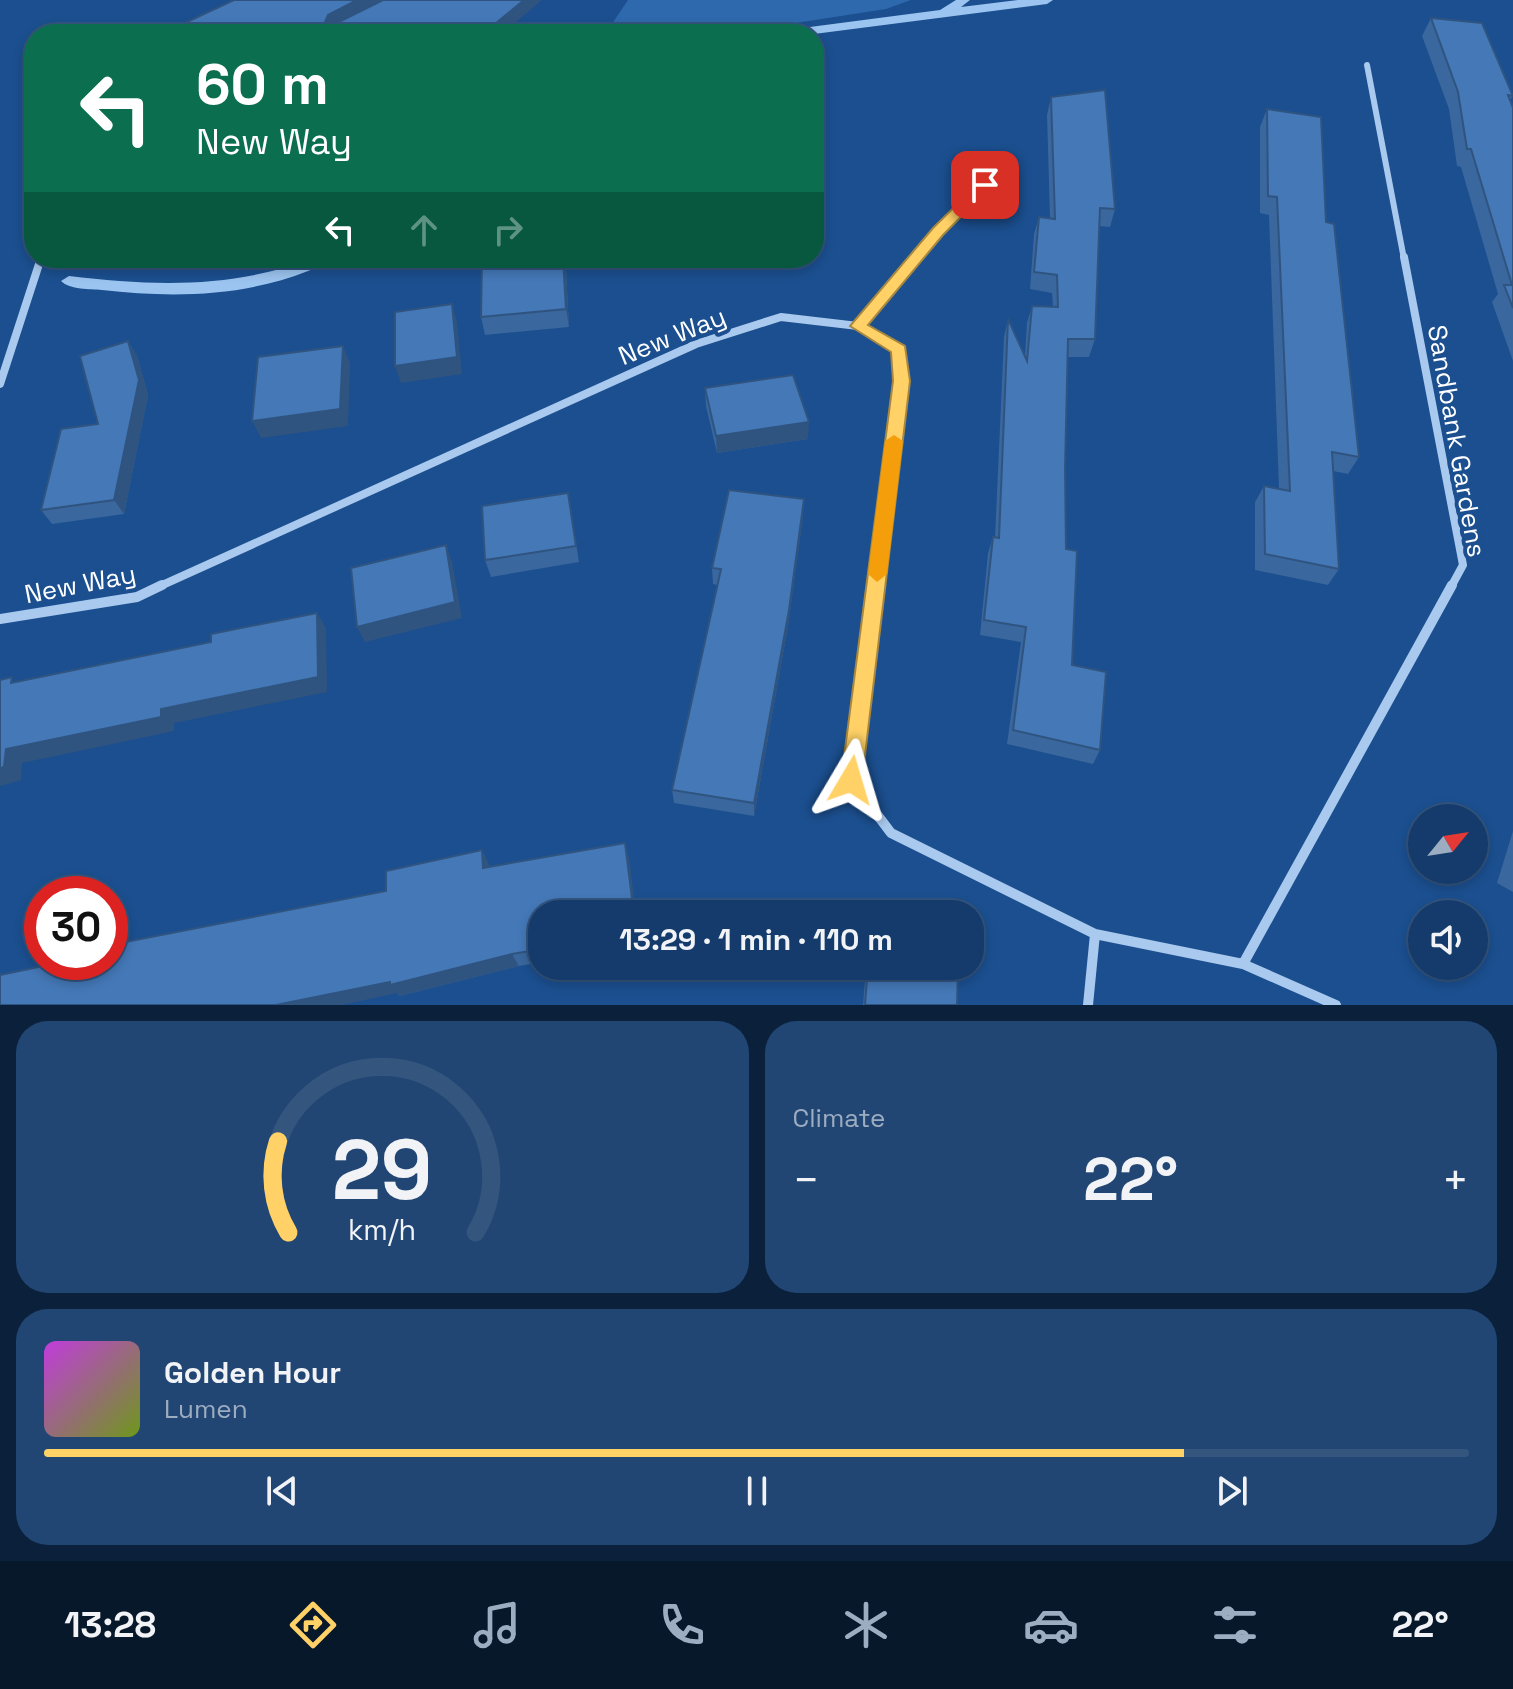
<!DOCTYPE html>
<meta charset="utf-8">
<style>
:root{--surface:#143b6b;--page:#214673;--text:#f1f3f6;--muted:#9dadc1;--line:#33557e;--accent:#ffd166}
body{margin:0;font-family:"Space Grotesk",sans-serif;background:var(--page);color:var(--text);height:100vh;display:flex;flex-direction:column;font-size:30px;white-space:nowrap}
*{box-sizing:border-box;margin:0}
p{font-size:26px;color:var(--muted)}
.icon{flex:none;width:44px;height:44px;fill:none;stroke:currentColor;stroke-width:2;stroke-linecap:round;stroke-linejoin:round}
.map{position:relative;height:1005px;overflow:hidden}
.side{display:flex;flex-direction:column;gap:16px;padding:16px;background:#0b203b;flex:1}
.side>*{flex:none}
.guide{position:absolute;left:24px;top:24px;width:800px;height:244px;border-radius:32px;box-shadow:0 4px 12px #0003,0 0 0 2px var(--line);background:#0b6e4f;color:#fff;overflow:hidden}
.needle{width:52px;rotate:60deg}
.tools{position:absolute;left:1408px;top:804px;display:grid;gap:16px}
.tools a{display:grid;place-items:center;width:80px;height:80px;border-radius:50%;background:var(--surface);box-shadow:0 4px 12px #0003,0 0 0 2px var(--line);font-size:40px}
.speed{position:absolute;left:24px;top:876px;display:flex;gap:16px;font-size:40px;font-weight:700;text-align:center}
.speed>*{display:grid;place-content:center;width:104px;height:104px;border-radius:50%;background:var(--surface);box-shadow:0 4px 12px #0003,0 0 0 2px var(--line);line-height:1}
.speed .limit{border:12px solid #d22;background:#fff;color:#111}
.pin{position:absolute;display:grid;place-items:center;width:68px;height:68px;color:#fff;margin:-34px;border-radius:16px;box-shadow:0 4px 12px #0006}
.me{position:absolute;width:88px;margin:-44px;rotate:7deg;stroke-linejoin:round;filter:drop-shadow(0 0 6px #0008)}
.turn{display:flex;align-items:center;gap:28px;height:168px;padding:0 40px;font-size:36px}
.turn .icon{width:104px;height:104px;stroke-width:2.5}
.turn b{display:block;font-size:56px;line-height:68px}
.lanes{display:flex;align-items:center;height:76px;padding:0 40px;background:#0003;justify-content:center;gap:40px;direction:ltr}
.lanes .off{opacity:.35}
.big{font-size:60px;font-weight:700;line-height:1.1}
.side .tile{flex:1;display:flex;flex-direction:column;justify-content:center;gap:12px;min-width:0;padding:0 28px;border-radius:32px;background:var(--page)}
.side .dial{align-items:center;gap:0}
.dial svg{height:208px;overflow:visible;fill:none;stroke:var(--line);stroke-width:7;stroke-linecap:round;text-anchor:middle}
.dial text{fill:var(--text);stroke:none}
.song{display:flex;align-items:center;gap:24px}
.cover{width:96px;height:96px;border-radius:12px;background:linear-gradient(135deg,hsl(290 70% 55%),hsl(80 70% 35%))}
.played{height:8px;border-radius:4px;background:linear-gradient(90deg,var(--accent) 80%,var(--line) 80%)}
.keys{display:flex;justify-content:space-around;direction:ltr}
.heat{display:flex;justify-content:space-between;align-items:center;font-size:44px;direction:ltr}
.side .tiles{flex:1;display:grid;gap:16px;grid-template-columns:1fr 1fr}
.tile:last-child{grid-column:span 2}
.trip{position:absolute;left:528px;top:900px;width:456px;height:80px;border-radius:32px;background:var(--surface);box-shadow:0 4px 12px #0003,0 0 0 2px var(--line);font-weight:700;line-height:80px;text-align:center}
.tab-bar{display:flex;height:128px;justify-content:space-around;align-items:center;background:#08182b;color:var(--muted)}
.tab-bar .icon{width:56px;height:56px}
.tab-bar .on{color:var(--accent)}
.tab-bar b{font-size:36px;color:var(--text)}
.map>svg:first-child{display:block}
</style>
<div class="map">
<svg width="1513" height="1005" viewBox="0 0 1513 1005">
<rect width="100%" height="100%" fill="#1b4f8f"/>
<!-- green -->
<path fill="#2e69ad" d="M 628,0 L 911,0 L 886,9 L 724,34 L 605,34 Z"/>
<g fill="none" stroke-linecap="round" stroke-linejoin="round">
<!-- stream -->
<path fill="#9cc4f0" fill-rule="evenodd" d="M 956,0 L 970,0 L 961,7 L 1018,0 L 1053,0 L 1047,4 L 814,34 L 781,34 L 787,30 L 940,10 Z
M 314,258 L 335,258 C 329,265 318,267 308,271 C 242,297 172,298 102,290 C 90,289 70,290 61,281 L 69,276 C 154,286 232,289 314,258 Z"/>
<!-- street-far2 -->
<path stroke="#a9c9ee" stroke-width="6" d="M 1367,65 L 1404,259
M 915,259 L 985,185"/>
<!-- street-far1 -->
<path stroke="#a9c9ee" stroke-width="8" d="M 1404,257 L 1463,565 L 1451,587
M 858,326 L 917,257
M 0,384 L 41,258
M 158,587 L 696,344 L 781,317 L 858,326 L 899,350 L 902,381 L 876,587"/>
<!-- street -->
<path stroke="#a9c9ee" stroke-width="10" d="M 876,585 L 851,780 L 891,833 L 1095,934 L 1243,964 L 1336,1005
M 0,619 L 137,597 L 162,585
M 1243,964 L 1452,585
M 1088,1005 L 1095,934"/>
</g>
<!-- wall -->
<path fill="#3a679d" d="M 1431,18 L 1513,96 L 1510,100 L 1513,108 L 1513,361 L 1492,302 L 1498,294 L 1461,167 L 1457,166 L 1449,109 L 1422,36 Z
M 1051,97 L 1115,209 L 1110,227 L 1099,226 L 1095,339 L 1089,357 L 1068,357 L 1065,469 L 1066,549 L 1072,665 L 1100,750 L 1093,764 L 1007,744 L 1021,642 L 980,635 L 988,553 L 993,537 L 995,538 L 1004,337 L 1008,319 L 1025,355 L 1027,323 L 1032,306 L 1053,307 L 1052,293 L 1030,289 L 1034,234 L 1039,217 L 1050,218 L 1047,115 Z
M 1267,109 L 1326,222 L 1359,457 L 1348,474 L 1333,471 L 1339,569 L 1328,585 L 1255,570 L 1255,502 L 1264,486 L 1279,489 L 1269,215 L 1260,213 L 1260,127 Z
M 566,269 L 569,327 L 485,335 L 481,317 Z
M 128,341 L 137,356 L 148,395 L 124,514 L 52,524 L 41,510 L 98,424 Z
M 705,388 L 808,439 L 717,453 L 706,406 Z
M 571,510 L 579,562 L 491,577 L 485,560 Z
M 803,516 L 788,626 L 754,816 L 674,803 L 672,790 L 717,585 L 713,584 L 712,568 Z
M 1513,831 L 1513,892 L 1497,883 Z
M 482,850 L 489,867 L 629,857 L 542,914 L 542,962 L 519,966 L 400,996 L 397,993 L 63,962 L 386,891 Z
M 866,966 L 958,966 L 957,1005 L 863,1005 Z"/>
<!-- shaded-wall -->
<path fill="#305480" d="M 357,0 L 387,0 L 332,29 L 325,22 L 328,15 Z
M 524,0 L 542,0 L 502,34 L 483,34 Z
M 563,258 L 566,269 L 569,327 L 566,309 Z
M 452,304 L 457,322 L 462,374 L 401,383 L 395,366 Z
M 128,341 L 137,356 L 148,395 L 124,514 L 114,500 Z
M 343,346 L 350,363 L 348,426 L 261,438 L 252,421 Z
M 809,422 L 808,439 L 717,453 L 716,436 Z
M 804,499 L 803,516 L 788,626 L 754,816 L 754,803 Z
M 446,545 L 452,562 L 462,618 L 365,642 L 357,627 Z
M 317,613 L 326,628 L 327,692 L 174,723 L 174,731 L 22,763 L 21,780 L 0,786 L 0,768 L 6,749 L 161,709 Z
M 625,843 L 629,857 L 636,914 L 634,914 Z
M 482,850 L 489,864 L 491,881 L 483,868 Z
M 512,954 L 519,966 L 400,996 L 397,993 L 342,1005 L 276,1005 Z"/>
<!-- building -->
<path fill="#4478b7" stroke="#305480" stroke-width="2" d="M 234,0 L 357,0 L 328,15 L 325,22 L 333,25 L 383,0 L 524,0 L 483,34 L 453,34 L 441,31 L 436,34 L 161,34 Z
M 1431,18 L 1482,23 L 1513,96 L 1508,95 L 1513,108 L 1513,308 L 1504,285 L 1512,285 L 1471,149 L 1467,149 L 1458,92 Z
M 1105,90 L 1115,209 L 1100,208 L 1095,339 L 1068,339 L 1065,469 L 1066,549 L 1077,551 L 1072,665 L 1106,672 L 1100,750 L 1013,730 L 1026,627 L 984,620 L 993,537 L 999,538 L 1008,319 L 1027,361 L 1032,306 L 1058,307 L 1057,275 L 1034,272 L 1039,217 L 1055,219 L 1051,97 Z
M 1267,109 L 1321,117 L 1326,222 L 1334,224 L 1359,457 L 1332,452 L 1339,569 L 1265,554 L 1264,486 L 1290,491 L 1277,197 L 1268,196 Z
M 488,258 L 563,258 L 566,309 L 481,317 L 482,259 Z
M 452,304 L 457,357 L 395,366 L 395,312 Z
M 128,341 L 139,380 L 114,500 L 41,510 L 61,429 L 98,424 L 80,356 Z
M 343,346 L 340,409 L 252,421 L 258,357 Z
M 793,375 L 809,422 L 716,436 L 705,388 Z
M 729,490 L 804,499 L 789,610 L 754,803 L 672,790 L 721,569 L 712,568 Z
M 568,493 L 576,546 L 485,560 L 482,506 Z
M 446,545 L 455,602 L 357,627 L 351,568 Z
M 317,613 L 318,677 L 161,709 L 161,717 L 6,749 L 4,767 L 0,768 L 0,680 L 12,677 L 11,683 L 211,642 L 211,634 Z
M 625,843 L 634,914 L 542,914 L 542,949 L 512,954 L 390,985 L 390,982 L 276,1005 L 0,1005 L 0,975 L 63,962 L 110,962 L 110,945 L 386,891 L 386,871 L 482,850 L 483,868 Z
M 868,966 L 958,966 L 957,1005 L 865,1005 Z"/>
<!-- route -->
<path fill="#ffd166" stroke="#a68842" stroke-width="2" d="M 980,182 L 992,185 L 943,235 L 868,325 L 905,346 L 910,381 L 862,780 L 859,788 L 851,791 L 844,788 L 841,780 L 893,381 L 891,352 L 850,326 L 933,228 Z"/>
<!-- slow -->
<path fill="#f59e0b" d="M 894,435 L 903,441 L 887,574 L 877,582 L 868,574 L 885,441 Z"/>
<g text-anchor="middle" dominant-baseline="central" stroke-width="8" stroke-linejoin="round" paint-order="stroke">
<!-- street labels -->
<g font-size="26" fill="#fff" stroke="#1b4f8f">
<text transform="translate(672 336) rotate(-22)">New Way</text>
<text transform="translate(1457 441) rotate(80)">Sandbank Gardens</text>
<text transform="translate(80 584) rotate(-11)">New Way</text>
</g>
</g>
</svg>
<div class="tools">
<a><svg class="needle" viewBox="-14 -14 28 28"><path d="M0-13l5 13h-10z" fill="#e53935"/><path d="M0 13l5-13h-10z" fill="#9dadc1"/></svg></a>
<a><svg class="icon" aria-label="sound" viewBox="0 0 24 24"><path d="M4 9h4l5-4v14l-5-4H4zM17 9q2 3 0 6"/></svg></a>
</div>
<div class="speed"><div class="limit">30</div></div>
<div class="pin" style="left:985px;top:185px;background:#d93025"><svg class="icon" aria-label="arrive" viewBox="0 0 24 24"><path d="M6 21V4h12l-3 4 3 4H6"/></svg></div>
<svg class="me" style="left:851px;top:780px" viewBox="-20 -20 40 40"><path d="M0-17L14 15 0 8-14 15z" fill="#ffd166" stroke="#fff" stroke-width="4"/></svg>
<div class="trip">13:29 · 1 min · 110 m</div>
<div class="guide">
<div class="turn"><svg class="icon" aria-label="left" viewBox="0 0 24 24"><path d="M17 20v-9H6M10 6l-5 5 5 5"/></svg><div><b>60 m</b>New Way</div></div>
<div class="lanes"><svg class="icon" aria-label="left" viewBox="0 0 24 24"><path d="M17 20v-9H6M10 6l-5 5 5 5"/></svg><svg class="icon off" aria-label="ahead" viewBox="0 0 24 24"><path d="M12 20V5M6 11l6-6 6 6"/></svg><svg class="icon off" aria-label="right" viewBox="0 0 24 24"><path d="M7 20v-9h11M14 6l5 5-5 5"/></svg></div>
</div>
</div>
<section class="side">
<div class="tiles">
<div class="tile dial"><svg viewBox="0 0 100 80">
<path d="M14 69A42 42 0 1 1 86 69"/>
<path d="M14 69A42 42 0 0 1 10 34" stroke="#ffd166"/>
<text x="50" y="56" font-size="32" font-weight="700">29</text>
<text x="50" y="72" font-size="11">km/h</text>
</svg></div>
<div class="tile"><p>Climate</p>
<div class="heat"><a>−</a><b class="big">22°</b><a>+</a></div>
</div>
<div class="tile">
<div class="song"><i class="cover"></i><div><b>Golden Hour</b><p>Lumen</p></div></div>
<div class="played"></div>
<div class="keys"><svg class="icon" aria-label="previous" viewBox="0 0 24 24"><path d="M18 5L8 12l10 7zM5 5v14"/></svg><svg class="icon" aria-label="pause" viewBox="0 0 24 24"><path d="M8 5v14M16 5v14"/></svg><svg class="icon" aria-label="next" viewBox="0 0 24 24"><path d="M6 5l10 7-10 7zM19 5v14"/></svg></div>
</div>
</div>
</section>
<nav class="tab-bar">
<b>13:28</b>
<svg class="icon on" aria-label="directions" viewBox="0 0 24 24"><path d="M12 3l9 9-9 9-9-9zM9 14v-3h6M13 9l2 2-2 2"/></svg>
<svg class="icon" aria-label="music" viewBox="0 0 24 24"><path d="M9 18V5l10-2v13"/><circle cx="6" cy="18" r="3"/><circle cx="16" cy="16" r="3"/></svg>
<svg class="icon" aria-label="phone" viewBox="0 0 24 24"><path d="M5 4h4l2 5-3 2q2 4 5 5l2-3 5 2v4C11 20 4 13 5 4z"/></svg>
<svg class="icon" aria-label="climate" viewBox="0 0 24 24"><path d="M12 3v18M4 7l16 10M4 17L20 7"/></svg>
<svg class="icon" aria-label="car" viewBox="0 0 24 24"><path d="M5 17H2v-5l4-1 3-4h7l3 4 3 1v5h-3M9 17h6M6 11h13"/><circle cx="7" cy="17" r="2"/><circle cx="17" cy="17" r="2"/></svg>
<svg class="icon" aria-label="filters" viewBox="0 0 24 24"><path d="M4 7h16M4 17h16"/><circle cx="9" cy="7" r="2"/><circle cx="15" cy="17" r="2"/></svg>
<b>22°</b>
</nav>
